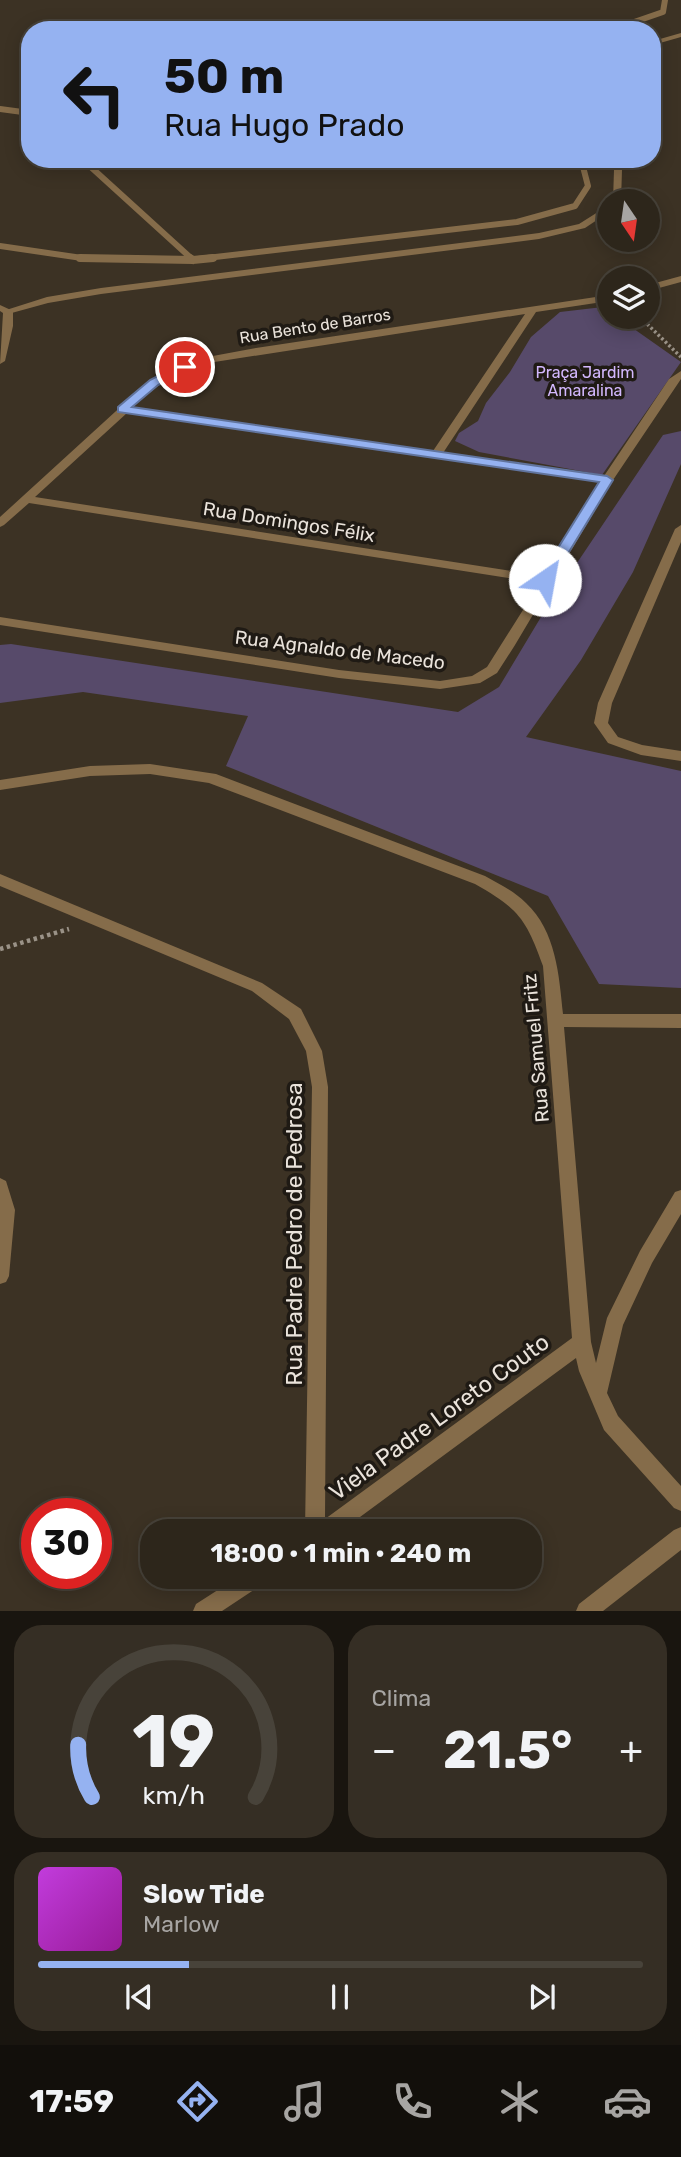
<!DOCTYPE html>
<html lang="pt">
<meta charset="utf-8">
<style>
:root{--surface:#2d261b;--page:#352e24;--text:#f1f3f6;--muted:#a7a5a3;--line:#48433a;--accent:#95b2f1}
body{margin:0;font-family:Rubik,sans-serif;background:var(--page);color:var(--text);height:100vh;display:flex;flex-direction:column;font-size:26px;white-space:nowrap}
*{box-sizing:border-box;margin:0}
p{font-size:23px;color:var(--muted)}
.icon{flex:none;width:38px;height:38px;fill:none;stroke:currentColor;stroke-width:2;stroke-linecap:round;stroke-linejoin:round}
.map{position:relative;height:1611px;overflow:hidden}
.panel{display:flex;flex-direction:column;gap:14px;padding:14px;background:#19150f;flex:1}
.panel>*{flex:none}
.top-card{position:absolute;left:21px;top:21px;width:640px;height:147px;border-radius:28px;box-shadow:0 4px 18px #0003,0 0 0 2px var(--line);background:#95b2f1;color:#111;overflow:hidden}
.needle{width:46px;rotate:167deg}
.fabs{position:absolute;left:597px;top:189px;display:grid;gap:14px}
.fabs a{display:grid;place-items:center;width:63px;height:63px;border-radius:50%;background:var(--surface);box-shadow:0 4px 18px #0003,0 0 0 2px var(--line);font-size:35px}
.speed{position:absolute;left:21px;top:1498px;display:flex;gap:14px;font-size:35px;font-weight:700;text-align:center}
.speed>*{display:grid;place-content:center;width:91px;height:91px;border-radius:50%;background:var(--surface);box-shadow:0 4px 18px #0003,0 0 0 2px var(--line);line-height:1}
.speed .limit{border:10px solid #d22;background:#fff;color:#111}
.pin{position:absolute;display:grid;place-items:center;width:60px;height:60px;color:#fff;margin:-30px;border:4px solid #fff;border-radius:50%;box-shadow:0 2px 7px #0007}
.me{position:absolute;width:77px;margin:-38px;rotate:33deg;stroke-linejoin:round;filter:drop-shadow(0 0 5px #0008)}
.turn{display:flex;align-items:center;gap:24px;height:147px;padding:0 28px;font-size:32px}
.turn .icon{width:91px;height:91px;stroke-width:2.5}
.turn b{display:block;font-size:49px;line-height:60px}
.big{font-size:52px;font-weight:700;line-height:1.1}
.panel .tile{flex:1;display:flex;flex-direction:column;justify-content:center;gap:10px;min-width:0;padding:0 24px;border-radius:28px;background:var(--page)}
.panel .dial{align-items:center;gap:0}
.dial svg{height:182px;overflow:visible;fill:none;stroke:var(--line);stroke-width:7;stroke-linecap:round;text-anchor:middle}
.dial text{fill:var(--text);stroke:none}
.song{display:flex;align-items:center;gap:21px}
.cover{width:84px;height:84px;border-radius:10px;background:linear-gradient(135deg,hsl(290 70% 55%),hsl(300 70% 35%))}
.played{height:7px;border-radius:4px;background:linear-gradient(90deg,var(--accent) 25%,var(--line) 25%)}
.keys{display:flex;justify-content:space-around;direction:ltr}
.heat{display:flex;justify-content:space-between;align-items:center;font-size:38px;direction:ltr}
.panel .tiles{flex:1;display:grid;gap:14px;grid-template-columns:1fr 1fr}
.tile:last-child{grid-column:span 2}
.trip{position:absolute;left:140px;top:1519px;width:402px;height:70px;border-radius:28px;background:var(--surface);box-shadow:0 4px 18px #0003,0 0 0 2px var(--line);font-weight:700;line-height:70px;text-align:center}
.menu{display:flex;height:112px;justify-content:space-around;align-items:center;background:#120f0b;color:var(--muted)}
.menu .icon{width:49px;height:49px}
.menu .active{color:var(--accent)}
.menu b{font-size:32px;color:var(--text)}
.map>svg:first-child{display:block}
</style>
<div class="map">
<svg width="681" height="1611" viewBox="0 0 681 1611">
<rect width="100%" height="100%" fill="#3c3224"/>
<!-- green -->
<path fill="#574a6a" d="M 603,307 L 609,311 L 609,317 L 617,317 L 681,362 L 602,475 L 479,452 L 455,441 L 459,433 L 478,421 L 486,403 L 510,372 L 531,337 L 560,312 Z
M 681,431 L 681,464 L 633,572 L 581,660 L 526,737 L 681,771 L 681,988 L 599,984 L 548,896 L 226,766 L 248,716 L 83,692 L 0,703 L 0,645 L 11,644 L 458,712 L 499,687 L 544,612 L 663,435 Z"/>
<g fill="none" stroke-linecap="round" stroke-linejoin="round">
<!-- path-far1 -->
<path stroke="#9a9287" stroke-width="3.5" stroke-dasharray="2.5 2.5" stroke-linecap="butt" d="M 640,317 L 681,357"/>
<!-- path -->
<path stroke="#9a9287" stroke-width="4.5" stroke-dasharray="3.5 3.5" stroke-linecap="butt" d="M 0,949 L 69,929"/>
<!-- service-far1 -->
<path stroke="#856c4a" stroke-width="6" d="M 611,30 L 663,12 L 665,0
M 0,109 L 30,113
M 82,159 L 192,259
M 0,246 L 82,258 L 160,259
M 198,259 L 517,222 L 575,206 L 588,186 L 581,159"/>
<!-- service -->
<path stroke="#856c4a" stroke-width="8" d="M 80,258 L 193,260 L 213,258
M 190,258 L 193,260"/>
<!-- minor -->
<path fill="#856c4a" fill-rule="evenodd" d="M 681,33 L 681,37 L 653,45 L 653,41 Z
M 611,159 L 619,159 L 622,170 L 621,201 L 613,201 L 614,170 Z
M 609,205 L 609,212 L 585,228 L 539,239 L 101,294 L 48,303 L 8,314 L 3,311 L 47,297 L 101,288 L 539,233 L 579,224 Z
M 681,276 L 681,282 L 648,291 L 648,285 Z
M 609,295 L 609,301 L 536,312 L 443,453 L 604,476 L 669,379 L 681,371 L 681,379 L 613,480 L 515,645 L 497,673 L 480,683 L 440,689 L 339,678 L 0,625 L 0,617 L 339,670 L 440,681 L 472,676 L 487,667 L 540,583 L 29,503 L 4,525 L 0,527 L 0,517 L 150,380 L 173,367 L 202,358 L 256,348 ZM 525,314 L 433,451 L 133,407 C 158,384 175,373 208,363 ZM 127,413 L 600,482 L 544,576 L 35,497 Z
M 681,525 L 681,542 L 612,703 L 608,723 L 618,737 L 642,745 L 681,751 L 681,761 L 641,755 L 608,743 L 594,723 L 598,703 L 675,529 Z
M 150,764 L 216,774 L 485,876 C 499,884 514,891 526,903 C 556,931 559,975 563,1014 L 681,1014 L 681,1028 L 564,1027 L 591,1342 L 596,1363 L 607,1318 L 640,1251 L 675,1192 L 681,1190 L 681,1214 L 652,1263 L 623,1325 L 607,1393 L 618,1416 L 681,1486 L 681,1511 L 674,1508 L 604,1430 L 579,1371 L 576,1358 L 341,1531 L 305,1531 L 312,1087 L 306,1051 L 289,1019 L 252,991 L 0,886 L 0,874 L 262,983 L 301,1009 L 322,1051 L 328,1087 L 325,1519 L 572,1338 L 543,966 C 526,919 519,909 475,884 L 209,783 L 150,774 L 90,776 L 0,790 L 0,780 L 90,766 Z
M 0,1178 L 6,1181 L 15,1210 L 9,1276 L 6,1282 L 0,1284 Z
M 681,1527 L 681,1550 L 603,1611 L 576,1611 L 579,1604 L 674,1530 Z
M 238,1577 L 266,1577 L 263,1584 L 222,1611 L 193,1611 L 196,1604 Z"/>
<!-- tertiary -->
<path fill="#856c4a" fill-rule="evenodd" d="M 0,305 L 13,311 L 13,326 L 5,361 L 0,364 L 3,313 L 0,311 Z"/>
</g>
<!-- route -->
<path fill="#95b2f1" stroke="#61749d" stroke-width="2" d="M 181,364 L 191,367 L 158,385 L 132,407 L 607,476 L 613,480 L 550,583 L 540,583 L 538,580 L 599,482 L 118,412 L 118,407 L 150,380 Z"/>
<g text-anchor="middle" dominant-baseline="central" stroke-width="7" stroke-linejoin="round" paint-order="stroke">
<!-- far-street labels -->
<g font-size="16" fill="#eae3db" stroke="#1f1a14">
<text transform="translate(315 326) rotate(-9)">Rua Bento de Barros</text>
</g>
<!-- far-park labels -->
<g font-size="16" fill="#d3b8fe" stroke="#1f1a14">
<text x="585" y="372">Praça Jardim<tspan x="585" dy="18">Amaralina</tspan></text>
</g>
<!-- street labels -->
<g font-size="19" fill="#eae3db" stroke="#1f1a14">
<text transform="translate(289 522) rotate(9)">Rua Domingos Félix</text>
<text transform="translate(340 650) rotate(7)">Rua Agnaldo de Macedo</text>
<text transform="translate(536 1048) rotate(-95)">Rua Samuel Fritz</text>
</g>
<!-- near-street labels -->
<g font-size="23" fill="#eae3db" stroke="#1f1a14">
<text transform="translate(294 1234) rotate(-90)">Rua Padre Pedro de Pedrosa</text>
<text transform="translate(439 1417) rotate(-36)">Viela Padre Loreto Couto</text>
</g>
</g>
</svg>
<div class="fabs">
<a><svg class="needle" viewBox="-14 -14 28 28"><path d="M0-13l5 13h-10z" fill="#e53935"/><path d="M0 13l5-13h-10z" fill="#a7a5a3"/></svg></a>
<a><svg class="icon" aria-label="layers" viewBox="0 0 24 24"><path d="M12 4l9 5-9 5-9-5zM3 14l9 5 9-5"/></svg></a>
</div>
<div class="speed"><div class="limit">30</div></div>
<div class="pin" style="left:185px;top:367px;background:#d93025"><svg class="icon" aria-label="arrive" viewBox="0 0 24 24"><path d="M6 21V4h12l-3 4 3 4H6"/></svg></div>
<svg class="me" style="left:545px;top:580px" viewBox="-20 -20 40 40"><circle r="19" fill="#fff"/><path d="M0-13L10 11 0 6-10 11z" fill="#95b2f1"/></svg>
<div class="trip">18:00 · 1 min · 240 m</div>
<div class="top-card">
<div class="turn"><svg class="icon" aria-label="left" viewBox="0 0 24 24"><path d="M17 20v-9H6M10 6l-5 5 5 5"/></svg><div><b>50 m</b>Rua Hugo Prado</div></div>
</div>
</div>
<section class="panel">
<div class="tiles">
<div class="tile dial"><svg viewBox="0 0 100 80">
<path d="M14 69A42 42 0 1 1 86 69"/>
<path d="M14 69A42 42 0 0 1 8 46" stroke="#95b2f1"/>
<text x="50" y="56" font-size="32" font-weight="700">19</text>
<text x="50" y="72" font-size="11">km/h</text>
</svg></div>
<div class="tile"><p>Clima</p>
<div class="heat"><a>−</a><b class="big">21.5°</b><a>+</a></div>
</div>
<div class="tile">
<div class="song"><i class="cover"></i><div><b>Slow Tide</b><p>Marlow</p></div></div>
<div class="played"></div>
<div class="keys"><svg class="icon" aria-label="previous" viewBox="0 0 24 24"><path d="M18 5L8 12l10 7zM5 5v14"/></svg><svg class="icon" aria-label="pause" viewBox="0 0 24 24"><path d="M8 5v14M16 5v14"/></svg><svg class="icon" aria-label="next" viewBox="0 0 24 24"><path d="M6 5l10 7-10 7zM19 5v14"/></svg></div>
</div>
</div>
</section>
<nav class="menu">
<b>17:59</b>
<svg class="icon active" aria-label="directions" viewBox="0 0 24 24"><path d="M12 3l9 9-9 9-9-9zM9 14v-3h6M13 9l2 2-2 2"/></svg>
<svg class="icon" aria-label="music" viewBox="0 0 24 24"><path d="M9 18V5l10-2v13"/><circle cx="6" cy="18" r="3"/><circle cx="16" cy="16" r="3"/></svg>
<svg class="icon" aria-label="phone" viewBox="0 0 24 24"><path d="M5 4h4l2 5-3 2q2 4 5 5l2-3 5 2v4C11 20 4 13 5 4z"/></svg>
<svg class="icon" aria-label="climate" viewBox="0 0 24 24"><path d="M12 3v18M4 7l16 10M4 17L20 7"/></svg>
<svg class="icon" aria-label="car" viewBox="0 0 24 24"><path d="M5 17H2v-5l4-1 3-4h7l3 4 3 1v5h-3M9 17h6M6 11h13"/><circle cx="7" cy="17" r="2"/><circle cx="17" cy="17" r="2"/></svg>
</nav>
